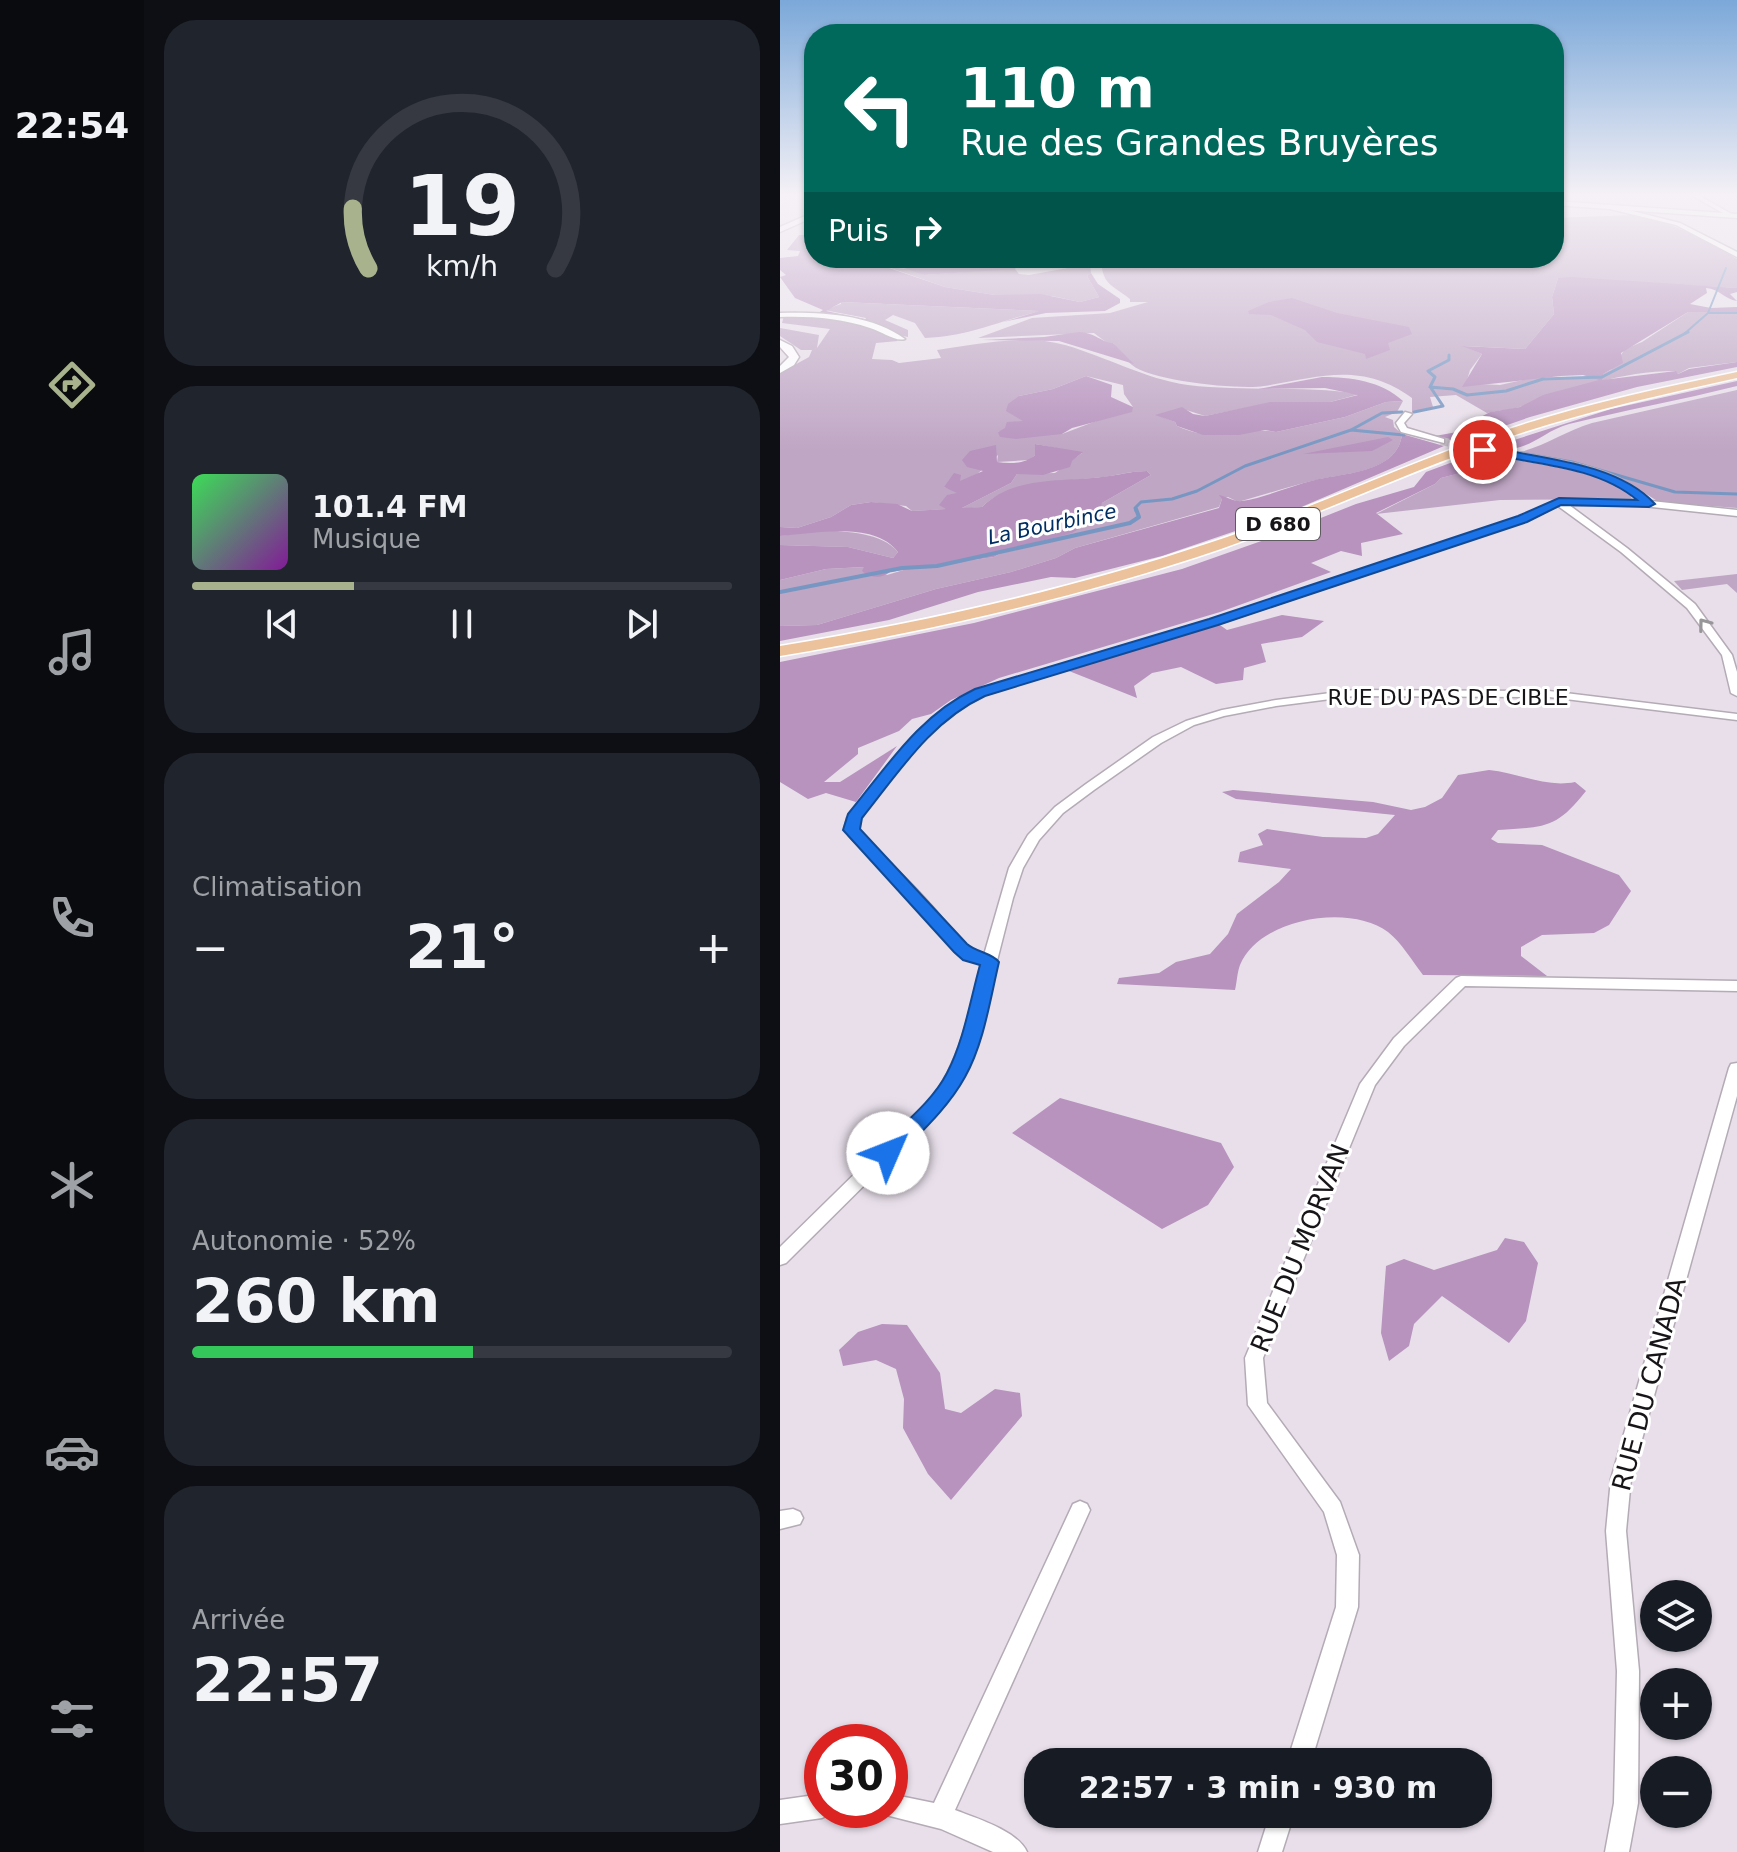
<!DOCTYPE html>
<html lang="fr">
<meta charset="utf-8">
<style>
:root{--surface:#171b24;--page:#20242c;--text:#f1f3f6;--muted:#9ea1a6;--line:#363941;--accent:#a8b28d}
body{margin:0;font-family:"DejaVu Sans",sans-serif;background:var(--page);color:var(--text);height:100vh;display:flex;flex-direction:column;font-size:30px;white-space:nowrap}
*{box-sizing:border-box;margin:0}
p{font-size:26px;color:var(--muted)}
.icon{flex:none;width:44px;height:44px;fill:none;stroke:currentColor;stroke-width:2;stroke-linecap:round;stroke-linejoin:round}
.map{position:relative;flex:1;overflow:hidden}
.side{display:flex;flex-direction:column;gap:20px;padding:20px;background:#0d0f14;width:636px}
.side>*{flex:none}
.top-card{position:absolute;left:24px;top:24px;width:760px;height:244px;border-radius:32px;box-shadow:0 2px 6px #0004;background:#00695c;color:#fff;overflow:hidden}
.controls{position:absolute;left:860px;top:1580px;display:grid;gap:16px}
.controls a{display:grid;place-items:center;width:72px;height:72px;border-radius:50%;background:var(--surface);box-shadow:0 2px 6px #0004;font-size:40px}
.speed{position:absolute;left:24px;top:1724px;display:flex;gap:16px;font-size:40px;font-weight:700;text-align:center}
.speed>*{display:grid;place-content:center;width:104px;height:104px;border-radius:50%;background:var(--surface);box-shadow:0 2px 6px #0004;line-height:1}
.speed .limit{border:12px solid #d22;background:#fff;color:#111}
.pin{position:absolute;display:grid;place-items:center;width:68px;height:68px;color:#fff;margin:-34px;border:4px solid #fff;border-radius:50%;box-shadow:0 2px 8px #0007}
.me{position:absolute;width:88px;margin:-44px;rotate:46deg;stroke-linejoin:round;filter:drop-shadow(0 0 6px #0008)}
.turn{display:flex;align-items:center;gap:28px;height:168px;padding:0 24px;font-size:36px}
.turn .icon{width:104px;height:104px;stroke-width:2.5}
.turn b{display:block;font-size:56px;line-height:68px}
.then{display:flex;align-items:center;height:76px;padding:0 24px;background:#0003;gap:16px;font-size:30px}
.big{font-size:60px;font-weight:600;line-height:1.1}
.side .card{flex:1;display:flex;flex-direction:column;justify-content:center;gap:12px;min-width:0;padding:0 28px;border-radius:32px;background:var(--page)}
.side .dial{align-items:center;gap:0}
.dial svg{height:208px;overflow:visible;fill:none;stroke:var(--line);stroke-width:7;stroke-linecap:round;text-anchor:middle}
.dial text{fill:var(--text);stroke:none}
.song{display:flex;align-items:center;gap:24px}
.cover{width:96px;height:96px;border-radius:12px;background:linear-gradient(135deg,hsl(130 70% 55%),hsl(290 70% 35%))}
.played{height:8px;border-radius:4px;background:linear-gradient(90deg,var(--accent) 30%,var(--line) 30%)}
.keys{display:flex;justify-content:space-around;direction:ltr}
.heat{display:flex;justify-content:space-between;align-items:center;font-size:44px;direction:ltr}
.charge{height:12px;border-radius:6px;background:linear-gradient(90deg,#34c759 52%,var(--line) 0)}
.trip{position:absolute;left:244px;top:1748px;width:468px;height:80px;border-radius:32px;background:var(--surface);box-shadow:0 2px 6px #0004;font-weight:600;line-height:80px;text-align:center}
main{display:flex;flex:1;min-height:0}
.tab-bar{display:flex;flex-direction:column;width:144px;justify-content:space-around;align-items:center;background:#090b0e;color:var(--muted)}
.tab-bar .icon{width:56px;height:56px}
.tab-bar .on{color:var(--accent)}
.tab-bar b{font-size:36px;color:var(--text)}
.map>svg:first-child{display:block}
</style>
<main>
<nav class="tab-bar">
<b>22:54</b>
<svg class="icon on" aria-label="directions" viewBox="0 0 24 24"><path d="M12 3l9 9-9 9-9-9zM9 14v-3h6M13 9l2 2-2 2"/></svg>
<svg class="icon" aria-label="music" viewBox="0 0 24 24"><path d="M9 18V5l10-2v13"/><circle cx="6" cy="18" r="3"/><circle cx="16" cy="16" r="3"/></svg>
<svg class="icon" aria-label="phone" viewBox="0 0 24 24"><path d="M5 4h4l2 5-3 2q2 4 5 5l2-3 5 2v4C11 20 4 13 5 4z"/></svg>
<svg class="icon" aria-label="climate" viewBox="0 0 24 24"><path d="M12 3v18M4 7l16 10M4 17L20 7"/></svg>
<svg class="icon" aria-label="car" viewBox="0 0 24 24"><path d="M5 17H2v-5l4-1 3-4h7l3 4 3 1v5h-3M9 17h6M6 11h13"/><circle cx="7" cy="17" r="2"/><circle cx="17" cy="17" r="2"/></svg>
<svg class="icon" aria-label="filters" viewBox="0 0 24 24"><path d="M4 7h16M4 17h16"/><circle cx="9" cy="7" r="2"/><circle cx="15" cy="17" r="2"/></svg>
</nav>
<section class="side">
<div class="card dial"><svg viewBox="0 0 100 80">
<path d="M14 69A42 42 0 1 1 86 69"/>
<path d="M14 69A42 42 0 0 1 8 46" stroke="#a8b28d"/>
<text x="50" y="56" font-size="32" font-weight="700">19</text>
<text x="50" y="72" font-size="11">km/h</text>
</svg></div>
<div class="card">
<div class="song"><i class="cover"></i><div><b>101.4 FM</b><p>Musique</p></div></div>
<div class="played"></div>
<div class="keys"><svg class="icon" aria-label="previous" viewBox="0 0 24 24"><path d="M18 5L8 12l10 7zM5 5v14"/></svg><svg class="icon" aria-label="pause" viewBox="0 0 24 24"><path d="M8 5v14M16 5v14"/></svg><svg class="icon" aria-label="next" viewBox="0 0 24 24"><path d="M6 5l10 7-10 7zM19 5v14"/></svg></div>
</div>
<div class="card"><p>Climatisation</p>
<div class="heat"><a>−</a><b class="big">21°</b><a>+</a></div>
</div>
<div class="card"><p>Autonomie · 52%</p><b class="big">260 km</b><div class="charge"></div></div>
<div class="card"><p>Arrivée</p><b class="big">22:57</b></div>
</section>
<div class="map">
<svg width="957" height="1852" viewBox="0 0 957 1852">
<rect width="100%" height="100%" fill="#e8dfea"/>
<!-- green -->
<path fill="#bfa6c4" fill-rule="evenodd" d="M 855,215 C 894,223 923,238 957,259 L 957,288 L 778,278 L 772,297 L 774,314 L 745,349 L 684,346 L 702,354 L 690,370 L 687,380 L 699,384 L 720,385 L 751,378 L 806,378 L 822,374 L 831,370 L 845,349 L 862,342 L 908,312 L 957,312 L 957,362 L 909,368 L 898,374 L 895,371 C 841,371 793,389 743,406 C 732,410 719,410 707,413 L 676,395 L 650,397 L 653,407 L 632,413 L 632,398 C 582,361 539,377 484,386 C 460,390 370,381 352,365 C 348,362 338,350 333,343 L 327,343 L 314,333 L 198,338 L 252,318 L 330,313 L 368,302 L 350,302 L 350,299 C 331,284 322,285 321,258 L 487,258 L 499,264 L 514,264 L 504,258 L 774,258 L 774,218 Z
M 205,258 L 238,258 L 209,269 L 235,269 L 239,274 L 249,275 L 310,264 L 311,273 L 307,276 L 319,297 L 300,302 L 272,296 L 215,295 L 165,287 L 108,267 L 135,270 L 144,275 L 197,271 L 202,270 L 156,264 Z
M 61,302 L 261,311 C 217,321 192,336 145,338 L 135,323 L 113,315 L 105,320 L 128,330 L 128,337 L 123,336 L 84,322 L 86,318 L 44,310 L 61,304 Z
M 4,316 C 42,316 86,319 118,341 L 96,343 L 92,359 L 112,360 L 119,363 L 161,358 L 157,350 C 197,344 245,334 285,345 C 327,357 365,379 408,385 C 466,392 523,385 580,394 L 550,402 L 490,403 L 425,416 L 403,409 L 377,415 L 395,422 L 397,426 C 438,445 461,425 496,432 L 565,417 L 606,402 L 623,401 L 617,412 L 605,417 L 613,420 L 614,427 L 622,434 C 618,473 564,473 536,480 C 510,486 484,495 458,502 L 448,497 L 442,499 L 439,507 L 295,548 L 276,558 L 231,572 L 156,589 L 37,625 L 0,626 L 0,580 L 46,569 L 85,567 L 107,575 L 127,569 L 214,557 L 225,551 L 267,540 L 322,503 L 371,475 L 367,471 C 352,471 338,475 323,477 C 286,482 230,479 202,507 L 180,509 L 231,483 L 237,474 L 275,473 L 302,453 L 255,444 L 255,455 L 249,460 L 217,462 L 218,455 L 194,477 L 164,487 L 179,492 L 169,509 L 132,511 L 126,506 L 91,502 L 71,505 L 51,517 L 17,528 L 0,527 L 0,373 L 29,357 L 32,350 L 21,350 L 0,336 L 0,328 L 39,335 L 37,348 L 50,329 L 2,323 ZM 306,376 L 343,385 L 344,394 L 353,407 L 282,434 L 218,432 L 245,422 L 239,396 L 273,389 Z
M 957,390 L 957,508 L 879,502 L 842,479 L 736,453 C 764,447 785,431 812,423 Z
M 717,456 C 761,466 813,469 850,494 L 852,499 L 720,500 L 596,514 L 655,484 L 661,478 L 715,464 Z
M 43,530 C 66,532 102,532 118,552 L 113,558 L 68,547 L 0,545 L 0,536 Z
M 957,574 L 957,593 L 947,584 L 902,590 L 894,581 Z"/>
<!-- forest -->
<path fill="#b793be" d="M 19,235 L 34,235 L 34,258 L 98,258 L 106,263 L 107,258 C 140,258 169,268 202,268 C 217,269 231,258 245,258 L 235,269 L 144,275 L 121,267 L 109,268 L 165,287 L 215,295 L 261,294 L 300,302 L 319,297 L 307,276 L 311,273 L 318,284 L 340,299 L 340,303 L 325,311 L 266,313 L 223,322 L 259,311 L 62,302 L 46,311 L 89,320 L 84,322 L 37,314 L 43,310 L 15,298 L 0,277 L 6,275 L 0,270 L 0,258 L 18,256 L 20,251 L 7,250 Z
M 792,277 L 957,288 L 957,292 L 950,294 L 957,301 C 944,299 940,289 926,288 L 927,293 L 910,304 L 931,308 L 957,307 L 957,312 L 908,312 L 841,353 L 843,363 L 823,374 L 822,380 L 896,371 L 898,374 L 909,369 L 957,362 L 957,367 L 857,387 L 750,417 L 678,442 L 655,436 L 688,430 L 699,424 L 697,419 L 710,412 L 740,407 L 763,395 L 819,380 L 803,375 L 781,376 L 682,387 L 702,354 L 682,346 L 745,349 L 774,314 L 772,297 L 778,278 Z
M 512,298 L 557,313 L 629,327 L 632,334 L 608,343 L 610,350 L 586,359 L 585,354 L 537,342 L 525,330 L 491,315 L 469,314 L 468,311 L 489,302 Z
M 299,332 C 317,333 322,343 333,343 L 354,364 L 279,341 L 202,340 L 264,337 Z
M 306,376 L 332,385 L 331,397 L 353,407 L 352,412 L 292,428 L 282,434 L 236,439 L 220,437 L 218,432 L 225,428 L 227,422 L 243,421 L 226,411 L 228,404 L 239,396 L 273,389 Z
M 542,377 C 571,377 601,381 623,401 L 606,402 L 565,417 L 496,432 L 485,430 L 459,435 L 423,435 L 397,426 L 395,422 L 375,415 L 402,407 L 413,414 L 425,416 L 490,402 L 550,402 L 578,395 L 545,388 L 478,389 Z
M 957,381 L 957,386 C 901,400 845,410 789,424 C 758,433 749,455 709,448 L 831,409 Z
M 622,434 L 664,446 L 505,514 L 382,556 L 295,578 L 271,577 L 198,592 L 109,620 L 0,641 L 0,626 L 37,625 L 156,589 L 231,572 L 276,558 L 295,548 L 439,508 L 442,499 L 439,495 C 447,497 455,502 462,501 C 487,497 510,486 535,480 C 563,473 618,473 622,434 Z
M 608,437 L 613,440 L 592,451 L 523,454 Z
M 255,444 L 303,452 L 292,461 L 290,467 L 263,475 L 237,474 L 231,483 L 182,508 L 202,507 C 235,474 287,483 329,476 C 343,474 354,471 367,471 L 371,475 L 322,503 L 318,517 L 292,533 L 225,551 L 214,557 L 110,572 C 102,579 90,578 82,571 L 84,567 L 46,569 L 0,580 L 0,545 L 68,547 L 113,558 L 118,552 C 94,520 33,534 0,536 L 0,527 L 17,528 L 51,517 L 71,505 L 91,502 L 117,504 L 132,511 L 166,509 L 159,505 L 167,495 L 177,493 L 164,487 L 174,473 L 181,475 L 180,481 L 203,471 L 187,467 L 182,460 L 190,451 L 216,445 L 217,462 C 230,464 245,464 255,455 Z
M 697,453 L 717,456 L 716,464 L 661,478 L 655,484 L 596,513 L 623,534 L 581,543 L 582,556 L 561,551 L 531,563 L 551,572 L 440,612 L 219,678 L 171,700 L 151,714 L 132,719 L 119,731 L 78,748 L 78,754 L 44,782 L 60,782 L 117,746 L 76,802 L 46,793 L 28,799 L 0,782 L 0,662 L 194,623 L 402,569 L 493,537 L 576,504 L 634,487 L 646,472 Z
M 502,615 L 544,621 L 522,637 L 481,644 L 486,662 L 464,668 L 463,680 L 436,684 L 401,667 L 372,673 L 354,686 L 357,698 L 289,671 L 437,623 L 447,630 Z
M 709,770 C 739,773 766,788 795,782 L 806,791 C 776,829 765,827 718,830 L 711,839 L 718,843 L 762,845 L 839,875 L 851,891 L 829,925 L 814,933 L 762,935 L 741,947 L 741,956 L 767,976 L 643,975 C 633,962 621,942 608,932 C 570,903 479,918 460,965 C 457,973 457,982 455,990 L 337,984 L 339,978 L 379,973 L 396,962 L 430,954 L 448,934 L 457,914 L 499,882 L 511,869 L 458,862 L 460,852 L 483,845 L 478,834 L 487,829 L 543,837 L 586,838 L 598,834 L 615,815 L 456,799 L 442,792 L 453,790 L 593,802 L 631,810 L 645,807 L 662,798 L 678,775 Z
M 280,1098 L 441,1143 L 454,1167 L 428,1205 L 382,1229 L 232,1133 Z
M 725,1238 L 744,1242 L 758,1263 L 746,1321 L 729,1343 L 662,1296 L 634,1324 L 629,1346 L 609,1361 L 601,1333 L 606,1266 L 624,1259 L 654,1270 L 717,1250 Z
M 102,1324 L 127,1325 L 160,1373 L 165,1409 L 181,1413 L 215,1389 L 240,1393 L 242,1416 L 171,1500 L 148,1474 L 123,1428 L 124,1399 L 116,1369 L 96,1360 L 63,1366 L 59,1350 L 78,1332 Z"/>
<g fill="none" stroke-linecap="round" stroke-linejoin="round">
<!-- stream-far2 -->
<path stroke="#7797c2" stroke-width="2" d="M 928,313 L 957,313
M 904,334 L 928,313 L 946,268"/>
<!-- stream-far1 -->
<path stroke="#7797c2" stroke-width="3" d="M 650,387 L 673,389 L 687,395 L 726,391 L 763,379 L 822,377 L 908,332
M 650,387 L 655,377 L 648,371 L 669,360 L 669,355
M 634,412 L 663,406 L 651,388
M 571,430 L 624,435
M 741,453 L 792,462 L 895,492 L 957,494
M 356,511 L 355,508 L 361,502 L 392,499 L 417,491 L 465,466 L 571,430 L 602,413 L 622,412"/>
<!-- stream -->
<path stroke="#7797c2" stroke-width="4" d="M 0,592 L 122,568 L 157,566 L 350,523 L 359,517 L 356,509"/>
<!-- minor-tunnel -->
<path stroke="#c9c1cb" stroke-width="8" stroke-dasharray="8 4" stroke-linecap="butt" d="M 661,441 L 703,450"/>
<defs>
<path id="minor" d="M 908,193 L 915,193 L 953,215 L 948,216 Z
M 828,205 L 900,223 L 957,252 L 957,257 L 896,225 L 826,208 Z
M 0,313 C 41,312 90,314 125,339 C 115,342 101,331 90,328 C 61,318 30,316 0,317 Z
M 625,412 L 632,414 L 624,423 L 627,428 L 664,439 L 664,443 L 621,432 L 616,423 Z
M 703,447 C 756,457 833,461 871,501 L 957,510 L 957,516 L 853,505 L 789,505 L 847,548 L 915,604 L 952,655 L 957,672 L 957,696 L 951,693 L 942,655 L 907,608 L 841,552 L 778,506 L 746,521 L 438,624 L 204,694 L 184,705 L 150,733 L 120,767 L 79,818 L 77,826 L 81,835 C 104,857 128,879 149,903 C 166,920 180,948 204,955 L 229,868 L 248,835 L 275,807 L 306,784 L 373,737 L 406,721 L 442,710 L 496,700 L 574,690 L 769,691 L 957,714 L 957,720 L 769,697 L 574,696 L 496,706 L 444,716 L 414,725 L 381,743 L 314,790 L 283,813 L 259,840 L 243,868 L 233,898 L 194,1051 L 184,1076 L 165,1105 L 6,1263 L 0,1265 L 0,1247 L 153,1097 C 182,1056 189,1012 201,964 L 185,959 L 175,951 L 139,908 L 69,836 L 65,826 L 67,818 L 111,762 L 141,728 L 176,701 L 196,690 L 430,620 L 740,517 L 779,499 L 860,500 C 827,466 745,461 700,452 L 700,448 Z
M 681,976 L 957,981 L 957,991 L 685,986 L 624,1046 L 595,1085 L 483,1358 L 487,1403 L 560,1502 L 579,1555 L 578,1607 L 531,1762 L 507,1762 L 556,1607 L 557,1555 L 544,1512 L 468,1405 L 465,1358 L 580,1084 L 614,1038 L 676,978 Z
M 957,1063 L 957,1096 L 851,1479 L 846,1531 L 859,1671 L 858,1803 L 849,1852 L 825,1852 L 834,1803 L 837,1671 L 826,1531 L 831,1479 L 949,1068 L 951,1064 Z
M 300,1501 L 307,1504 L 310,1510 L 175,1810 C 196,1818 238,1831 247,1852 L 213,1852 L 161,1829 L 102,1814 L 100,1810 L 110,1810 L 110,1794 L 154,1803 L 293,1504 Z
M 13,1509 L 20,1512 L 23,1518 L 20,1524 L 0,1529 L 0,1511 Z
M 42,1794 L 42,1810 L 52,1810 L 50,1814 L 42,1818 L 0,1824 L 0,1800 Z
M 490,1814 L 514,1814 L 502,1852 L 478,1852 Z"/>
<path id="secondary" d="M 774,201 L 957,214 L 957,218 L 774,205 Z
M 34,212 L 34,217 L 0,232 L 0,227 Z
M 0,340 L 12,346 L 19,357 L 14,365 L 0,373 L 0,366 L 9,357 L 0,347 Z"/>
<path id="primary" d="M 957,372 L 957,378 C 880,395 803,412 729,437 C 631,470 538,515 441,549 C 297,598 149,631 0,656 L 0,646 C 145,622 289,590 429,543 C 527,511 620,466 717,433 C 795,406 876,389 957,372 Z"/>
</defs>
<!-- minor casing -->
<use href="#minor" stroke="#b4abb6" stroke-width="3"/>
<!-- secondary casing -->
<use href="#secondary" stroke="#b4abb6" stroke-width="3"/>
<!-- primary casing -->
<use href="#primary" stroke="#fff" stroke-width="3"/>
<!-- minor -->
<use href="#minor" fill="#fff" fill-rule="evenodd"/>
<!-- secondary -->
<use href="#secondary" fill="#fff" fill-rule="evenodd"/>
<!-- primary -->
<use href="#primary" fill="#ebc29b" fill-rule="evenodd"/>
</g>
<!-- one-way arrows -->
<defs><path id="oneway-chevron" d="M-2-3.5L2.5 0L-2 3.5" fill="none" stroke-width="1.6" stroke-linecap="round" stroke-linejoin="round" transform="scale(2)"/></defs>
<use stroke="#979698" href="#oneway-chevron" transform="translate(924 624) rotate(-127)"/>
<!-- sky -->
<linearGradient id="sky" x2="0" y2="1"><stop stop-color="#7ba8d9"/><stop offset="0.43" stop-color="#f5f1f6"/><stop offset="1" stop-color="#f5f1f6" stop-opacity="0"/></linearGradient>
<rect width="957" height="452" fill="url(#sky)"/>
<!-- route -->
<path fill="#1a73e8" stroke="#114b97" stroke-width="2" d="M 703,446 C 757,458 837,462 875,504 L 869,507 L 781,505 L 747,522 L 438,625 L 205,696 C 151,721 119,772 82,818 L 80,829 L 187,944 C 196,952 212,953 219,962 C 210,1000 204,1043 185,1077 C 168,1108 140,1133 116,1158 L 100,1158 L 97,1153 L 100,1147 C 123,1124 152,1102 167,1073 C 184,1040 190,1001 200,965 L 183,960 L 174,952 L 63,830 L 68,814 C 106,768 139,715 195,689 L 429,619 L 738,516 L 779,498 L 857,500 C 816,465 750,464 699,452 L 699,447 Z"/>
<g text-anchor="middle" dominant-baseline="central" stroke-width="6" stroke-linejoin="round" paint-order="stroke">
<!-- far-water labels -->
<g font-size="20" font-style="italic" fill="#012e62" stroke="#fff">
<text transform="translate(272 524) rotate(-12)">La Bourbince</text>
</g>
<!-- shield labels -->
<rect fill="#fff" stroke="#5d5b5e" stroke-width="2" x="456" y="508" width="84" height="32" rx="6"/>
<g font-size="20" font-weight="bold" fill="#181519">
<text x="498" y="524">D 680</text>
</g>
<!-- street labels -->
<g font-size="22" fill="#181519" stroke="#fff">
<text x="668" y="697">RUE DU PAS DE CIBLE</text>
</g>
<!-- near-street labels -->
<g font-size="26" fill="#181519" stroke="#fff">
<text transform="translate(520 1248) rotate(-68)">RUE DU MORVAN</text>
<text transform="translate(869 1384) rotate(-75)">RUE DU CANADA</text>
</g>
</g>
</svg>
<div class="controls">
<a><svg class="icon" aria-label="layers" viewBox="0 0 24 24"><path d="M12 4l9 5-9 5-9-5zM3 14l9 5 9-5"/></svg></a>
<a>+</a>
<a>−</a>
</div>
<div class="speed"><div class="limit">30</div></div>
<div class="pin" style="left:703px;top:450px;background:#d93025"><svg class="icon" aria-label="arrive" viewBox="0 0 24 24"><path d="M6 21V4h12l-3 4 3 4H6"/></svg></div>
<svg class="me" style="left:108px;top:1153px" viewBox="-20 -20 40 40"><circle r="19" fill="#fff"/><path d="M0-13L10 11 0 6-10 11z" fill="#1a73e8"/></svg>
<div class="trip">22:57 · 3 min · 930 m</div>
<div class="top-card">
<div class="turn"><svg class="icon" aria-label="left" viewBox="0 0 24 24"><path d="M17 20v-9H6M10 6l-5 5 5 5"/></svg><div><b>110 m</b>Rue des Grandes Bruyères</div></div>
<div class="then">Puis<svg class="icon" aria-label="right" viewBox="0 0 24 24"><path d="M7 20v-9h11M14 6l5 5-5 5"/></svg></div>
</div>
</div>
</main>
